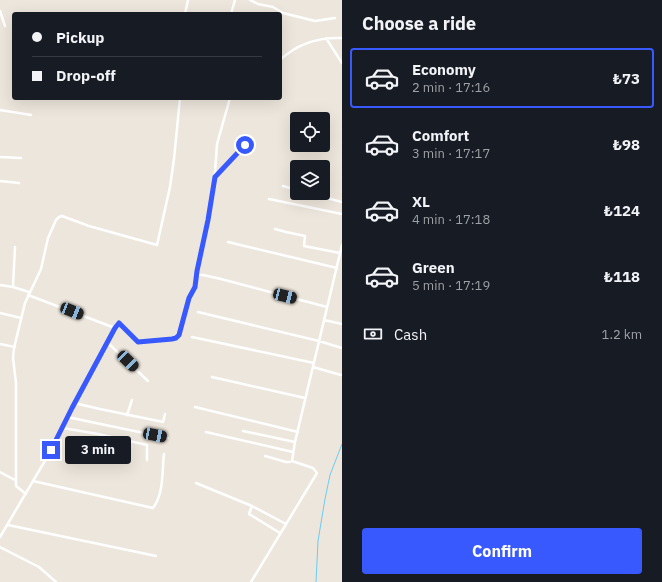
<!DOCTYPE html>
<meta charset="utf-8">
<style>
body{margin:0;font-family:"IBM Plex Sans",sans-serif;background:#242831;color:#f1f3f6;height:100vh;display:flex;flex-direction:column;font-size:15px;white-space:nowrap}
*{box-sizing:border-box;margin:0}
p{font-size:13px;color:#9ea1a6}
.icon{flex:none;width:22px;height:22px;fill:none;stroke:currentColor;stroke-width:2;stroke-linecap:round;stroke-linejoin:round}
.map{position:relative;flex:1;overflow:hidden}
.sheet{display:flex;flex-direction:column;background:#171b24;width:320px}
.sheet>*{flex:none}
.top-card{position:absolute;left:12px;top:12px;width:270px;height:88px;border-radius:4px;box-shadow:0 4px 16px #0002;display:grid;align-content:center;height:88px;padding:0 20px;background:#171b24}
.tools{position:absolute;left:290px;top:112px;display:grid;gap:8px}
.tools a{display:grid;place-items:center;width:40px;height:40px;border-radius:4px;background:#171b24;box-shadow:0 4px 16px #0002;font-size:20px}
.end{position:absolute;width:18px;height:18px;margin:-9px;border:5px solid #3859fd;background:#fff;box-shadow:0 0 0 2px #fff}
.from{border-radius:50%}
.bubble{position:absolute;height:28px;border-radius:4px;background:#171b24;box-shadow:0 4px 16px #0002;font-size:13px;font-weight:800;line-height:28px;text-align:center}
.car{position:absolute;width:12px;height:24px;margin:-12px -6px;border-radius:5px;box-shadow:0 0 3px 1px #0007;background:linear-gradient(#222 24%,#8ab4d8 0 40%,#222 0 76%,#8ab4d8 0 86%,#222 0)}
.top-card b{display:flex;align-items:center;gap:14px;height:38px;font-size:15px}
.top-card b+b{border-top:1px solid #363941}
.top-card i{width:10px;height:10px;background:#f1f3f6}
ul{padding:0;list-style:none}
li{display:flex;align-items:center;gap:12px;height:60px;margin:0 8px 6px;padding:0 12px;border:2px solid transparent;border-radius:4px}
li div{flex:1}
li b{display:block;font-size:15px}
li em{font-style:normal;font-weight:800}
li.on{border-color:#3859fd}
li>.icon{width:36px;height:36px;stroke-width:1.5}
h2{padding:0 20px;font-size:18px;line-height:48px}
.pay{display:flex;align-items:center;gap:10px;height:44px;padding:0 20px;font-size:15px}
.pay p{margin-inline-start:auto}
.action{display:flex;gap:8px;margin-top:auto;padding:8px 20px}
.action a{flex:1;height:46px;border-radius:4px;background:#3859fd;color:#fff;font-size:16px;font-weight:800;line-height:46px;text-align:center}
main{display:flex;flex:1;min-height:0}
.map>svg:first-child{display:block}
.lines{fill:none;stroke-linecap:round;stroke-linejoin:round}
.stream{stroke:#6ccbf1;stroke-width:1}
.minor{stroke:#fff;stroke-width:2.5}
.route{stroke:#3859fd;stroke-width:5}
</style>
<main>
<div class="map">
<svg width="342" height="582" viewBox="0 0 342 582">
<rect width="100%" height="100%" fill="#ede6dc"/>
<g class="lines">
<path class="stream" d="M316 582 318 541 325 499 330 475 342 444"/>
<path class="minor" d="M250 0 258 4 273 7 283 13 315 21 335 18
M0 11 5 26
M185 14 188 0
M231 14 235 0
M326 38 342 63
M280 60C298 43 318 37 342 38
M0 110 31 115
M0 157 21 158
M215 177 245 145
M0 181 19 183
M283 186 297 190
M308 193 342 202
M269 199 342 214
M275 229 286 232 305 236 304 246 340 253
M228 242 337 268
M196 275H203L221 279 327 307
M0 285 13 287 29 292
M13 287 15 247
M198 312 319 341 342 348
M0 313 21 318
M324 320 342 324
M115 328 120 323 138 341 172 339 176 338 179 335 189 298 195 287 197 271 208 220 214 187 217 144 230 98
M192 337 314 363
M107 342 148 381
M0 344 15 347
M313 367 341 375
M212 377 305 398
M74 403 100 409 163 422 165 414
M195 407 298 432
M127 415 132 400
M67 417 168 438
M63 428 98 434 147 445V460
M243 431 295 442
M206 432 293 452
M292 461 295 442 342 245
M0 472 15 480
M33 481 153 508C164 494 162 471 164 454
M196 483 252 506 286 524
M26 494 16 486V383L13 358 14 348 25 303 41 269 48 238 56 220 59 217 62 216 89 226 157 245 170 187 174 159 180 98
M252 506 249 514 280 533
M8 525 156 556
M0 537 56 442 72 408 115 328 28 295
M0 547 39 567 56 582
M251 582 317 473 313 468 292 461 290 462H286L265 456"/>
</g>
<g class="lines">
<path class="route" d="M51 450 72 408 115 328 119 323 138 342 172 339 176 338 179 335 189 298 195 287 197 271 208 220 215 177 245 145"/>
</g>
</svg>
<div class="tools">
<a><svg class="icon" aria-label="locate" viewBox="0 0 24 24"><circle cx="12" cy="12" r="6"/><path d="M12 2v4M12 18v4M2 12h4M18 12h4"/></svg></a>
<a><svg class="icon" aria-label="layers" viewBox="0 0 24 24"><path d="M12 4l9 5-9 5-9-5zM3 14l9 5 9-5"/></svg></a>
</div>
<i class="end from" style="left:245px;top:145px"></i>
<i class="end" style="left:51px;top:450px"></i>
<div class="bubble" style="left:65px;top:436px;width:66px">3 min</div>
<i class="car" style="left:285px;top:296px;rotate:104deg"></i>
<i class="car" style="left:72px;top:311px;rotate:112deg"></i>
<i class="car" style="left:128px;top:361px;rotate:134deg"></i>
<i class="car" style="left:155px;top:435px;rotate:101deg"></i>
<div class="top-card">
<b><i class="from"></i>Pickup</b>
<b><i></i>Drop-off</b>
</div>
</div>
<section class="sheet">
<h2>Choose a ride</h2>
<ul>
<li class="on"><svg class="icon" aria-label="car" viewBox="0 0 24 24"><path d="M5 17H2v-5l4-1 3-4h7l3 4 3 1v5h-3M9 17h6M6 11h13"/><circle cx="7" cy="17" r="2"/><circle cx="17" cy="17" r="2"/></svg><div><b>Economy</b><p>2 min · 17:16</p></div><em>₺73</em></li>
<li><svg class="icon" aria-label="car" viewBox="0 0 24 24"><path d="M5 17H2v-5l4-1 3-4h7l3 4 3 1v5h-3M9 17h6M6 11h13"/><circle cx="7" cy="17" r="2"/><circle cx="17" cy="17" r="2"/></svg><div><b>Comfort</b><p>3 min · 17:17</p></div><em>₺98</em></li>
<li><svg class="icon" aria-label="car" viewBox="0 0 24 24"><path d="M5 17H2v-5l4-1 3-4h7l3 4 3 1v5h-3M9 17h6M6 11h13"/><circle cx="7" cy="17" r="2"/><circle cx="17" cy="17" r="2"/></svg><div><b>XL</b><p>4 min · 17:18</p></div><em>₺124</em></li>
<li><svg class="icon" aria-label="car" viewBox="0 0 24 24"><path d="M5 17H2v-5l4-1 3-4h7l3 4 3 1v5h-3M9 17h6M6 11h13"/><circle cx="7" cy="17" r="2"/><circle cx="17" cy="17" r="2"/></svg><div><b>Green</b><p>5 min · 17:19</p></div><em>₺118</em></li>
</ul>
<div class="pay"><svg class="icon" aria-label="cash" viewBox="0 0 24 24"><path d="M3 7h18v10H3z"/><circle cx="12" cy="12" r="2"/></svg>Cash<p>1.2 km</p></div>
<div class="action"><a>Confirm</a></div>
</section>
</main>
